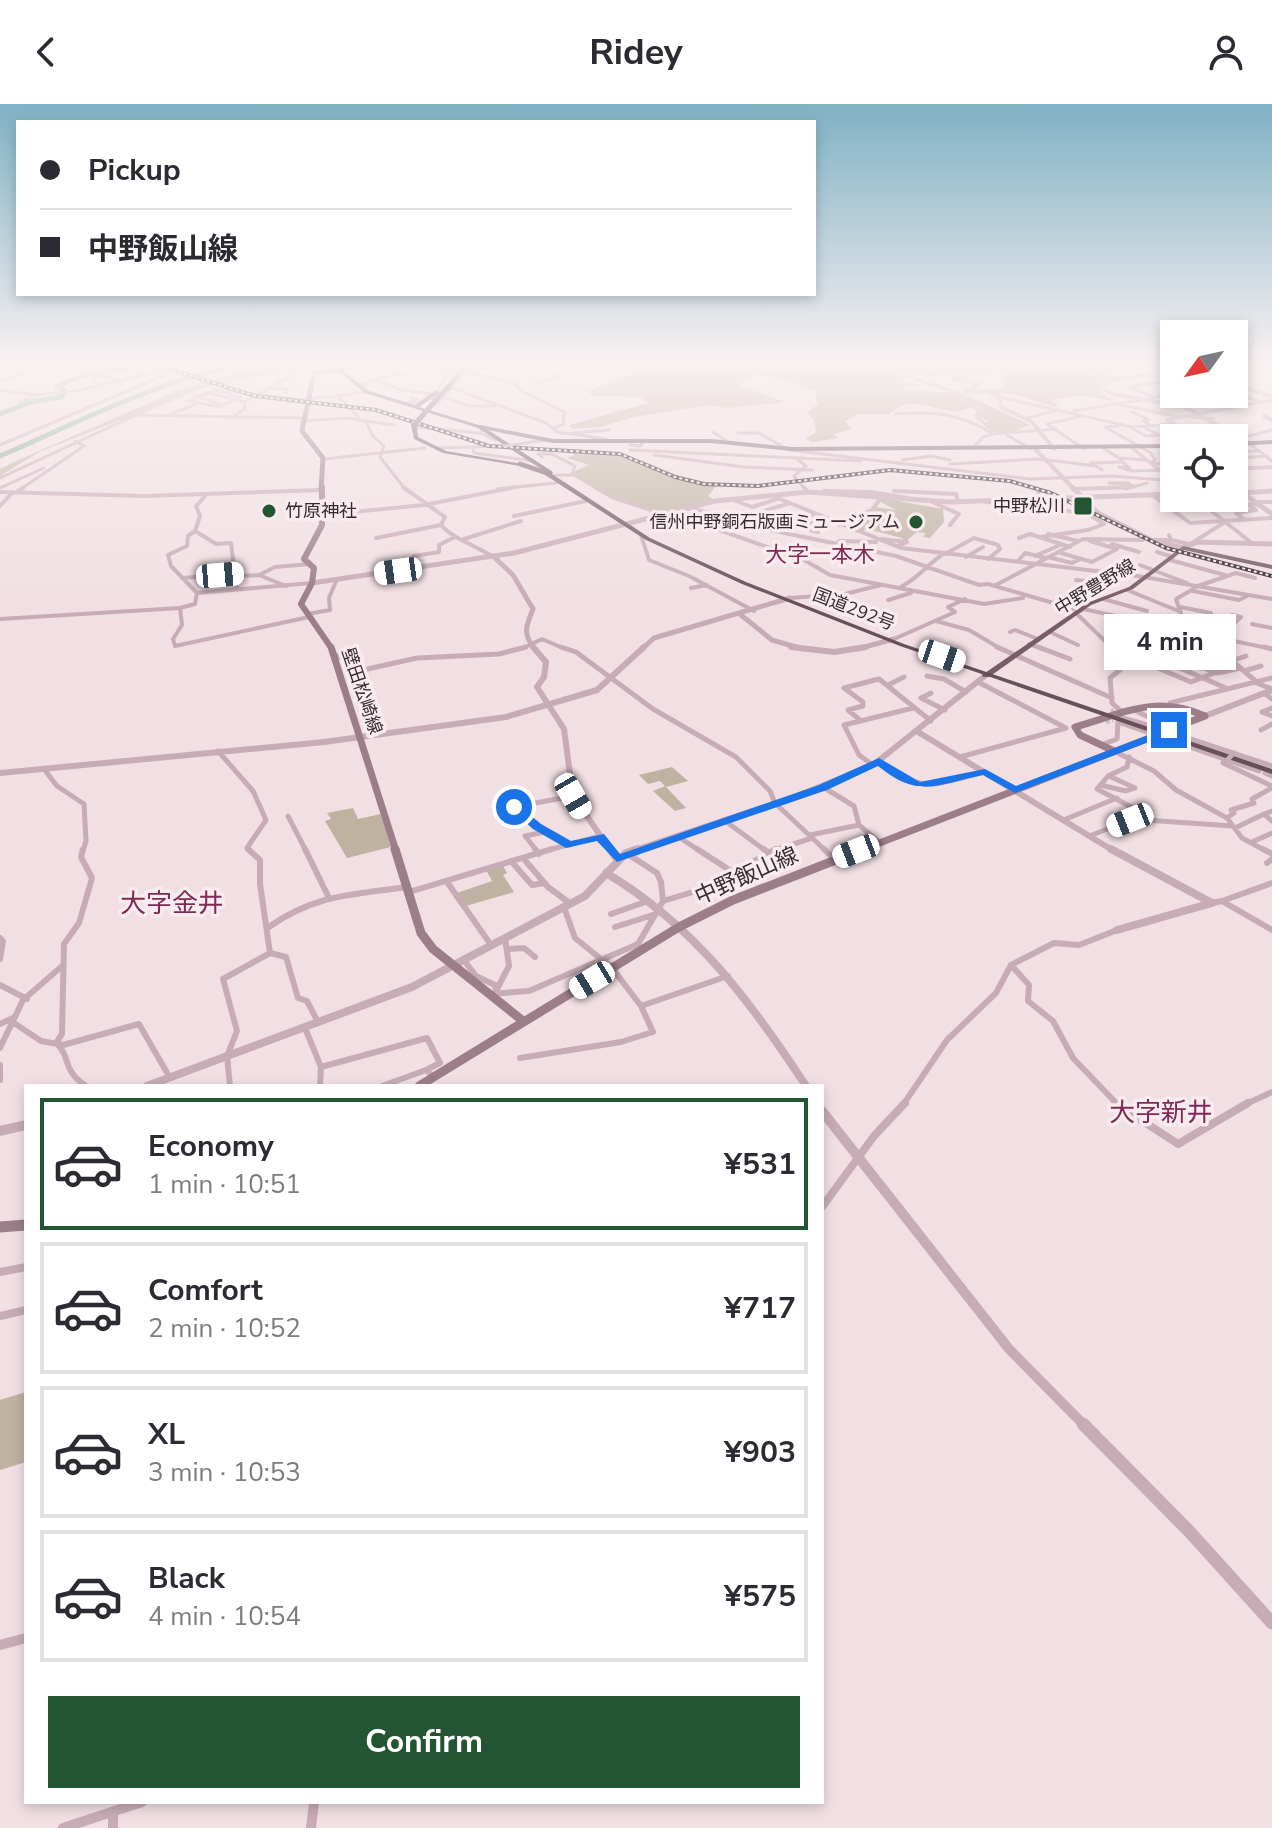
<!DOCTYPE html>
<meta charset="utf-8">
<style>
body{margin:0;font-family:"Nunito Sans","Noto Sans JP",sans-serif;background:#f2f2f3;color:#2b2b33;height:100vh;display:flex;flex-direction:column;font-size:30px;white-space:nowrap}
*{box-sizing:border-box;margin:0}
p{font-size:26px;color:#7c7c81}
.icon{flex:none;width:44px;height:44px;fill:none;stroke:currentColor;stroke-width:2;stroke-linecap:round;stroke-linejoin:round}
.map{position:relative;flex:1;overflow:hidden}
.drawer{position:absolute;left:24px;top:980px;width:800px;height:720px;display:flex;flex-direction:column;background:#fff;border-radius:0px;box-shadow:0 4px 12px #0003}
.drawer>*{flex:none}
.banner{position:absolute;left:16px;top:16px;width:800px;height:176px;border-radius:0px;box-shadow:0 4px 12px #0003;display:grid;align-content:center;height:176px;padding:0 24px;background:#fff}
.needle{width:52px;rotate:237deg}
.buttons{position:absolute;left:1160px;top:216px;display:grid;gap:16px}
.buttons a{display:grid;place-items:center;width:88px;height:88px;border-radius:0px;background:#fff;box-shadow:0 4px 12px #0003;font-size:40px}
.end{position:absolute;width:36px;height:36px;margin:-18px;border:10px solid #1a73e8;background:#fff;box-shadow:0 0 0 4px #fff}
.from{border-radius:50%}
.bubble{position:absolute;height:56px;border-radius:0px;background:#fff;box-shadow:0 4px 12px #0003;font-size:26px;font-weight:700;line-height:56px;text-align:center}
.car{position:absolute;width:24px;height:48px;margin:-24px -12px;border-radius:10px;box-shadow:0 0 6px 2px #0007;background:linear-gradient(#fff 24%,#345 0 40%,#fff 0 76%,#345 0 86%,#fff 0)}
.banner b{display:flex;align-items:center;gap:28px;height:76px;font-size:30px}
.banner b+b{border-top:2px solid #e1e1e2}
.banner i{width:20px;height:20px;background:#2b2b33}
ul{padding:14px 0 0;list-style:none}
li{display:flex;align-items:center;gap:24px;height:132px;margin:0 16px 12px;padding:0 8px;border:4px solid #e1e1e2;border-radius:0px}
li div{flex:1}
li b{display:block;font-size:30px}
li em{font-style:normal;font-weight:700}
li.current{border-color:#235533}
li>.icon{width:72px;height:72px;stroke-width:1.5}
.button{display:flex;gap:16px;margin-top:auto;padding:16px 24px}
.button a{flex:1;height:92px;border-radius:0px;background:#235533;color:#fff;font-size:32px;font-weight:700;line-height:92px;text-align:center}
header{display:flex;justify-content:space-between;align-items:center;height:104px;padding:0 24px;background:#fff;font-size:36px;font-weight:700}
.map>svg:first-child{display:block}
.green{fill:#bfb2a0}
.lines{fill:none;stroke-linecap:round;stroke-linejoin:round}
.river{stroke:#81ac8d;stroke-width:5}
.pedestrian-tunnel{stroke:#ccbbbf;stroke-width:4;stroke-dasharray:4 2;stroke-linecap:butt}
.tertiary-tunnel{stroke:#ccbbbf;stroke-width:4;stroke-dasharray:4 2;stroke-linecap:butt}
.pedestrian{stroke:#c8acb5;stroke-width:3}
.minor-far5{stroke:#c8acb5;stroke-width:3}
.minor-far4{stroke:#c8acb5;stroke-width:4}
.minor-far3{stroke:#c8acb5;stroke-width:5}
.minor-far2{stroke:#c8acb5;stroke-width:6}
.minor-far1{stroke:#c8acb5;stroke-width:8}
.minor{stroke:#c8acb5;stroke-width:10}
.tertiary-far5{stroke:#c8acb5;stroke-width:4}
.tertiary-far4{stroke:#c8acb5;stroke-width:5}
.tertiary-far3{stroke:#c8acb5;stroke-width:6}
.tertiary-far2{stroke:#c8acb5;stroke-width:8}
.tertiary-far1{stroke:#c8acb5;stroke-width:10}
.tertiary{stroke:#c8acb5;stroke-width:13}
.secondary-far4{stroke:#9c7e89;stroke-width:5}
.secondary-far3{stroke:#9c7e89;stroke-width:6}
.secondary-far2{stroke:#9c7e89;stroke-width:7}
.secondary-far1{stroke:#9c7e89;stroke-width:9}
.secondary{stroke:#9c7e89;stroke-width:11}
.primary{fill:#785d68;fill-rule:evenodd}
.trunk{fill:#68505a;fill-rule:evenodd}
.rail-casing{stroke:#372a30;stroke-width:4}
.rail{stroke:#f9ecef;stroke-width:2;stroke-dasharray:3;stroke-linecap:butt}
.minor-bridge-far1{stroke:#c8acb5;stroke-width:3}
.minor-bridge{stroke:#c8acb5;stroke-width:5}
.secondary-bridge{stroke:#9c7e89;stroke-width:7}
.trunk-bridge{stroke:#68505a;stroke-width:5}
.route{fill:#1a73e8}
.poi-dot{fill:#235533;stroke:#f9ecef;stroke-width:3}
.labels{text-anchor:middle;stroke-width:7;stroke-linejoin:round;paint-order:stroke}
.far-poi-label{font-size:18px;fill:#372a30;stroke:#f9ecef;text-anchor:end}
.far-street-label{font-size:18px;fill:#372a30;stroke:#f9ecef}
.far-quarter-label{font-size:22px;fill:#802a56;stroke:#f9ecef}
.street-label{font-size:22px;fill:#372a30;stroke:#f9ecef}
.quarter-label{font-size:26px;fill:#802a56;stroke:#f9ecef}
</style>
<header><svg class="icon" aria-label="back" viewBox="0 0 24 24"><path d="M15 5l-7 7 7 7"/></svg>Ridey<svg class="icon" aria-label="person" viewBox="0 0 24 24"><circle cx="12" cy="8" r="4"/><path d="M4 21q1-7 8-7t8 7"/></svg></header>
<div class="map">
<svg width="1272" height="1724" viewBox="0 0 1272 1724">
<rect width="100%" height="100%" fill="#f1dfe3"/>
<path class="green" d="M652 257H1094L1113 262 1097 268 1123 274 1103 277 1100 287 1113 297 1080 291 1051 296 1059 302 1055 303 1003 286 1004 273 997 267C972 270 949 281 928 262L895 269 906 275 898 277 923 281 903 283 907 286 964 290 1030 321C1014 327 1002 336 987 323L988 317 976 311 980 304 976 302C970 304 963 307 957 307 932 308 913 288 889 310H859L845 317 852 325 833 330 838 334 813 338 806 335 816 328 814 316 807 309 818 300 815 292 819 287C793 283 763 259 738 281L786 298 727 304 709 301 634 313 600 323 573 325 569 321 648 299 642 293 595 292 587 288 648 263Z
M288 260 301 262C273 265 240 267 222 282L213 280 227 275 41 347 0 372V365L16 357 181 285 242 268Z
M565 346C588 346 612 347 633 354 664 363 681 377 716 382L708 392 714 396 663 410 612 393 571 369 589 361 567 354 575 351Z
M881 394 943 405 944 418 930 434 923 433 926 429 917 428 905 438 902 434 867 425 859 429 839 421 874 403 896 406 879 397Z
M672 663 688 677 666 683 686 704 675 707 653 687 665 682 660 677 648 680 639 671Z
M353 704 358 715 381 710 391 743 347 754 325 717 331 715 327 709Z
M502 760 507 769 503 771 514 788 462 803 454 790 492 777 485 764Z
M26 1288V1358L0 1366V1296Z"/>
<g class="lines">
<path class="river" d="M0 261 5 257
M0 310 31 298 61 293 65 286 57 282 84 271 169 257
M0 352C86 315 171 269 265 257"/>
<path class="pedestrian-tunnel" d="M1111 608 1114 606
M1106 618 1113 616"/>
<path class="tertiary-tunnel" d="M852 257 868 264"/>
<path class="pedestrian" d="M578 350 592 347 612 355"/>
<path class="minor-far5" d="M558 257H589
M184 263 229 257
M898 269 958 289
M231 275 337 259
M96 277 93 274 106 272 120 279
M379 277 400 286 434 290
M0 278 27 268 40 257
M358 282C414 260 460 263 517 281L520 286 564 308 563 320 553 325
M268 284 288 285 286 289
M452 284 546 319 557 328 606 335
M0 286 36 291 81 286 197 257
M205 288 244 298
M958 289 957 292 978 306 976 312 992 326
M1234 289 1261 298
M1196 290 1232 304
M258 291 305 263
M337 291 358 313
M195 292 223 301 240 293 214 285
M444 293 468 302H495
M999 293 1132 323 1160 321 1179 334
M1153 293 1129 283 1162 278 1174 283
M1156 293 1174 288
M432 295 447 271 465 259
M19 298 33 293
M406 299 419 297 411 294
M430 299H438L468 264 546 266 558 274 535 279
M1117 300 1178 313
M221 303 188 297C225 276 258 294 298 295 321 295 344 291 367 288
M1074 307 1153 294
M1132 308 1149 316 1143 317 1149 320
M139 309 182 291
M172 309 195 301
M895 310C933 307 960 309 993 330
M1082 312 1047 320 1084 345
M1190 313 1214 315
M232 314 245 304 244 298 254 293
M1027 314 1057 306
M302 317 350 314 366 317 372 331 384 342 380 353 405 385
M366 317 394 321
M1160 321 1174 319 1167 316 1272 296
M1119 322 1105 323 1151 349 1155 356 1150 359
M417 323 480 329 483 325
M1130 323 1146 332 1159 331
M1145 324 1174 338
M713 328 730 339
M480 329 495 336
M573 329 609 326
M738 329H759L789 346 1030 375 1112 372 1174 377
M1007 331 1031 345
M1241 334 1272 326
M634 336 630 341 640 342 645 336
M1249 339 1272 357
M0 341 162 272 155 269
M512 341 545 336
M974 343 983 333 993 330 1056 325
M1131 343 1171 376
M436 344 504 342
M1103 344 1119 354 1147 356
M473 345 474 349 533 357
M630 346 861 357
M1234 348 1258 347
M654 351 744 363 813 366
M542 353 538 350H552L575 362 572 370
M1119 354 1132 367 1174 366
M1234 354 1267 352
M324 355 425 344
M798 356 806 362 794 372 805 385
M902 356 931 352 950 356
M1091 359 1121 358
M950 360 1039 355 1096 362 1102 366
M1152 360 1174 359
M1127 363H1119L1132 367
M555 371H574L598 385
M0 374 136 311 303 314
M1129 379H1109L1132 381
M0 384 44 364
M21 385 84 342 75 337
M497 385 556 379
M1126 385 1147 379"/>
<path class="minor-far4" d="M403 383 445 413 441 421C454 436 476 441 493 453
M595 383 612 393 663 410
M804 383 808 388
M1073 385 1133 383
M18 387 24 383
M824 387 871 388 908 394
M894 387 956 390 958 398
M0 388 144 392 321 386
M206 391 196 402 200 412 195 427 188 432 187 442 168 451 171 462 197 489 195 500 180 504 182 521 173 535 175 542 309 513
M770 391 901 444 1138 472 1272 495
M1152 391 1190 419 1272 414
M1195 394 1253 440
M731 395 752 403 777 395
M1037 395 1039 387
M930 397 959 410 950 421
M986 398 1035 402 1069 398
M1255 398H1272
M1168 401 1201 398
M0 402 13 388
M684 404 743 414 765 425 896 452 979 481 988 480 1081 507
M1172 406 1257 400
M668 408 804 456 830 471 984 500 1023 494
M816 410 785 419 818 428
M322 411 424 401 516 383
M514 412 586 397
M744 413 790 399
M1245 416 1236 409 1256 406 1248 401
M839 421 872 406 881 394
M720 422 760 423
M802 423 825 414
M810 425 831 418
M195 427 216 440 231 439 234 464 241 476 235 478 237 483
M1048 430 1078 437
M641 431 649 456 689 472 754 507
M1041 433 1088 426 1104 420 1090 411 1043 402
M376 434 441 421
M1019 434 1030 430 1070 443
M464 435 521 417
M881 435 907 438 897 442
M1154 436H1171L1169 431
M1171 436 1189 440
M839 437 876 438
M1192 439 1225 418
M1112 440 1139 448
M1157 448 1173 453
M1061 449 1092 458 1117 445 1090 437
M945 450 974 434 998 441 1000 445 988 455
M414 452 439 448V441L455 433
M1035 452 1060 441
M966 453 983 443
M1048 453 1072 459 1078 456
M1170 456 1225 471
M1018 457 1025 449 1046 454
M1140 461 1187 479
M259 471 275 463 310 460
M240 472 259 471 286 482
M182 474 237 470
M1076 476 1106 479 1117 470
M994 482 1083 435 1143 436
M1198 482 1236 469 1255 474
M691 484 707 481
M899 484C917 475 926 462 943 450
M1127 486 1181 508
M1193 487 1239 496 1249 491
M197 489 312 479
M790 494 845 490 881 481
M1103 495 1147 507
M888 496 911 489
M1180 503 1211 509
M1083 505 1272 545
M307 510 330 506 329 494 337 475
M1077 510 1113 545
M0 515 180 504
M936 517 969 526 1001 545
M1184 517 1226 527 1241 513 1232 511
M1252 520 1272 524
M1192 527 1185 522 1176 495 1195 484
M1010 528 1015 526 1038 535
M1050 528 1078 541
M1143 528 1137 527 1148 519
M1205 534 1218 545
M894 535 955 508 948 503 965 495
M1104 535 1127 527
M1029 540 1043 545
M1110 544 1136 534
M521 545 542 535 565 545
M1140 545H1151
M1173 545 1193 531"/>
<path class="minor-far3" d="M561 543 576 548 653 605 736 653 770 687 775 699 826 747
M997 543 1112 594
M1038 543 1070 555
M1111 543 1123 552 1121 565 1110 574 1112 599 1123 609
M1146 543 1165 550
M1176 543 1146 559 1191 578 1214 569
M1216 543 1259 580 1272 585
M1264 543 1272 545
M1138 546 1226 584
M336 551 363 566 417 554 499 550 526 543
M1123 552 1144 543
M1202 553 1221 547
M1234 556 1246 552
M1177 563 1188 558 1217 569 1241 564
M1244 567 1261 562
M927 572 944 575 966 588
M888 581 904 573
M931 589 921 594 945 606
M1264 589 1272 595
M1170 599 1272 574
M1272 604 1262 608 1272 612
M1134 606 1169 623
M1119 613 1169 627
M861 617 848 606 863 602V598L844 584 879 575 931 617
M1261 626 1272 620
M1177 627 1182 632 1272 662
M1101 641 1117 635 1118 618 1259 667
M218 647 253 687 266 716 247 744 250 747
M1114 647 1154 667 1176 686 1227 714 1242 734 1266 747
M960 653 1066 624 978 578
M1228 655 1223 659 1272 682
M879 658C924 691 934 680 985 668
M873 661 859 651 844 621 913 604
M44 665 57 682 84 700 86 737 83 747
M1265 669 1272 672
M1100 681 1126 687 1135 684 1109 672
M823 683 854 702 859 721 879 738
M1272 707 1264 710 1272 717
M288 712 306 747
M1227 714 1234 709 1231 706 1254 699 1252 695 1272 684
M1066 715 1117 694
M724 716 766 747
M1145 716 1233 722
M1235 724 1264 710
M810 731 859 721
M1092 731 1130 716H1145L1136 710 1141 708 1097 685 1108 672 1127 663 1129 653
M677 732 700 747
M1252 738 1272 729
M570 741 537 723 514 703 573 692
M537 747 525 732 545 728
M545 747 600 732
M772 747 812 734"/>
<path class="minor-far2" d="M83 745 81 753 92 774 79 819 64 840 62 930 56 939C72 953 60 964 86 982
M248 745 260 756V780L270 849 286 853 298 894 307 897 318 918
M305 745 329 794
M535 745 539 750
M697 745 734 769
M764 745 769 749
M824 745 834 755
M1263 745 1272 750
M523 754 548 783 571 800
M511 757 532 781 545 779
M1267 759 1272 755
M447 778 491 841
M409 788 552 745
M663 797 703 785 776 745
M1222 797 1272 779
M1212 799 1222 797 1272 826
M611 810 648 797
M269 823C315 790 353 791 407 783
M615 823 656 810
M0 834 3 837 0 855
M510 845 524 844 535 853
M463 855 476 872 495 881 496 887 509 862 505 834
M1011 861 1029 881 1028 897 1053 917 1073 954 1118 1001
M0 881 27 895
M489 890 529 887 638 840 663 797 661 778 657 769 626 749
M641 902 728 872
M14 919 41 937 63 941 139 920 170 974
M0 920 15 913
M305 924 321 963 320 982
M0 944 23 896 61 863
M520 954 621 938 653 928 641 902 612 864 575 834 564 803
M0 961V976
M321 963 427 934 440 959 426 966
M230 982 227 952 237 927 223 875 270 849
M382 982 426 966 434 973
M903 1001 947 936 996 889 1011 861 1054 839 1079 841 1117 826
M1244 1001 1272 988"/>
<path class="minor-far1" d="M1115 999 1178 1040 1248 999
M822 1103 874 1032 905 999
M0 1168 26 1163
M0 1212 26 1206"/>
<path class="minor" d="M0 1541 26 1534
M113 1710V1724
M63 1724 142 1698
M311 1724 314 1698"/>
<path class="tertiary-far5" d="M868 264 926 263 929 264 896 268 962 271 965 272 954 275 980 280 971 284
M1234 279 1238 267 1272 259
M1234 280 1272 293
M964 287 1070 289 1075 288V283L1090 278 1086 268 1168 260 1171 262 1152 270 1108 276 1104 285 1113 290 1185 303 1249 339
M991 290 999 293 1001 303 1031 317 1054 345
M1264 312 1272 316
M1035 345 1074 385
M1234 365 1272 363
M1234 383 1237 385"/>
<path class="tertiary-far4" d="M1072 383 1098 409 1151 436 1183 444 1197 438 1272 440
M1234 383 1272 410
M1241 389 1272 387
M494 453 513 471 533 505C526 522 522 530 535 545
M312 479 514 449 715 397 808 388 950 398 1174 390
M741 511 772 536 803 545
M642 545 654 534 790 494
M857 545 894 535"/>
<path class="tertiary-far3" d="M533 543 546 558 544 573 537 583 564 625 573 692 611 747
M791 543 834 548 866 543
M1205 612 1272 586
M918 628 1114 747
M0 669 324 638 506 613 597 586 644 543
M632 747 795 693 873 661 986 571"/>
<path class="tertiary-far2" d="M610 745 617 755
M1111 745 1212 799 1117 826
M606 769C694 821 751 898 806 982
M147 982 412 883 585 792 626 749 638 745"/>
<path class="tertiary-far1" d="M822 1007 1009 1245 1085 1322
M0 1027 26 1021"/>
<path class="tertiary" d="M1083 1320 1188 1426 1272 1519"/>
<path class="secondary-far4" d="M321 385 323 354 302 327 314 269 404 257"/>
<path class="secondary-far3" d="M322 383V421L304 455 314 464 312 479 301 500 332 545"/>
<path class="secondary-far2" d="M331 543 396 747
M1114 647 1080 631 1075 623C1125 609 1155 590 1205 612L1169 626
M859 747 1152 633"/>
<path class="secondary-far1" d="M395 745 421 829 433 845 523 917
M419 982 679 823 733 796 864 745"/>
<path class="secondary" d="M0 1123 26 1121"/>
<path class="primary" d="M480 321 553 335H711L792 343 1174 340V344L792 347 711 339H553L478 324Z
M1272 336V340L1234 342V338Z
M1183 442 1272 461V465L1184 446 1133 485 1091 501 989 573H983L982 571 1087 499 1129 483Z"/>
<path class="trunk" d="M335 257H339L340 264 369 287 415 301 435 287H439V289L419 303 482 322 553 368 552 370 650 434 746 478 904 540 1272 665V670L900 542 742 480 646 436 542 369 543 366 478 324 365 289 336 265Z
M414 319 417 321 418 333 446 347 523 360 520 362 443 349 414 335 411 321Z"/>
<g class="rail-casing">
<path id="rail" d="M144 257 255 292 376 306 489 342 620 350 675 373 704 380 758 382 890 366 1010 377 1051 389 1166 444 1272 472"/>
</g>
<use href="#rail" class="rail"/>
<path class="minor-bridge-far1" d="M504 342 512 341"/>
<path class="minor-bridge" d="M1228 655 1234 649"/>
<path class="secondary-bridge" d="M1152 633 1169 626"/>
<path class="trunk-bridge" d="M414 321 471 257
M520 360 544 368"/>
</g>
<linearGradient id="sky" x2="0" y2="1"><stop stop-color="#7fb1c4"/><stop offset="0.52" stop-color="#f9f1f2"/><stop offset="1" stop-color="#f9f1f2" stop-opacity="0"/></linearGradient>
<rect width="1272" height="498" fill="url(#sky)"/>
<path class="route" d="M1169 623 1172 629 1015 689 983 671C936 681 919 695 878 662L827 686 617 758 597 737 566 744 533 725 508 703 518 701 541 720 571 737 604 730 620 750 819 681 879 654 920 678 985 665 1016 682Z"/>
<g class="poi-dot">
<rect x="1073" y="392" width="20" height="20" rx="4"/>
<circle cx="269" cy="407" r="8"/>
<circle cx="916" cy="418" r="8"/>
</g>
<g class="labels">
<g class="far-poi-label">
<text x="1065" y="408">中野松川</text>
<text x="285" y="413" text-anchor="start">竹原神社</text>
<text x="900" y="424">信州中野銅石版画ミュージアム</text>
</g>
<g class="far-street-label">
<text transform="translate(1095 483) rotate(-31)" y="6">中野豊野線</text>
<text transform="translate(854 505) rotate(21)" y="6">国道292号</text>
<text transform="translate(362 587) rotate(71)" y="6">壁田松崎線</text>
</g>
<g class="far-quarter-label">
<text x="820" y="458">大字一本木</text>
</g>
<g class="street-label">
<text transform="translate(746 771) rotate(-24)" y="8">中野飯山線</text>
</g>
<g class="quarter-label">
<text x="172" y="808">大字金井</text>
<text x="1161" y="1017">大字新井</text>
</g>
</g>
</svg>
<div class="buttons">
<a><svg class="needle" viewBox="-14 -14 28 28"><path d="M0-13l5 13h-10z" fill="#e53935"/><path d="M0 13l5-13h-10z" fill="#7c7c81"/></svg></a>
<a><svg class="icon" aria-label="locate" viewBox="0 0 24 24"><circle cx="12" cy="12" r="6"/><path d="M12 2v4M12 18v4M2 12h4M18 12h4"/></svg></a>
</div>
<i class="end from" style="left:514px;top:703px"></i>
<i class="end" style="left:1169px;top:626px"></i>
<div class="bubble" style="left:1104px;top:510px;width:132px">4 min</div>
<i class="car" style="left:398px;top:467px;rotate:262deg"></i>
<i class="car" style="left:220px;top:471px;rotate:85deg"></i>
<i class="car" style="left:942px;top:552px;rotate:109deg"></i>
<i class="car" style="left:573px;top:692px;rotate:150deg"></i>
<i class="car" style="left:1130px;top:716px;rotate:248deg"></i>
<i class="car" style="left:856px;top:747px;rotate:249deg"></i>
<i class="car" style="left:592px;top:876px;rotate:239deg"></i>
<div class="banner">
<b><i class="from"></i>Pickup</b>
<b><i></i>中野飯山線</b>
</div>
<section class="drawer">
<ul>
<li class="current"><svg class="icon" aria-label="car" viewBox="0 0 24 24"><path d="M5 17H2v-5l4-1 3-4h7l3 4 3 1v5h-3M9 17h6M6 11h13"/><circle cx="7" cy="17" r="2"/><circle cx="17" cy="17" r="2"/></svg><div><b>Economy</b><p>1 min · 10:51</p></div><em>¥531</em></li>
<li><svg class="icon" aria-label="car" viewBox="0 0 24 24"><path d="M5 17H2v-5l4-1 3-4h7l3 4 3 1v5h-3M9 17h6M6 11h13"/><circle cx="7" cy="17" r="2"/><circle cx="17" cy="17" r="2"/></svg><div><b>Comfort</b><p>2 min · 10:52</p></div><em>¥717</em></li>
<li><svg class="icon" aria-label="car" viewBox="0 0 24 24"><path d="M5 17H2v-5l4-1 3-4h7l3 4 3 1v5h-3M9 17h6M6 11h13"/><circle cx="7" cy="17" r="2"/><circle cx="17" cy="17" r="2"/></svg><div><b>XL</b><p>3 min · 10:53</p></div><em>¥903</em></li>
<li><svg class="icon" aria-label="car" viewBox="0 0 24 24"><path d="M5 17H2v-5l4-1 3-4h7l3 4 3 1v5h-3M9 17h6M6 11h13"/><circle cx="7" cy="17" r="2"/><circle cx="17" cy="17" r="2"/></svg><div><b>Black</b><p>4 min · 10:54</p></div><em>¥575</em></li>
</ul>
<div class="button"><a>Confirm</a></div>
</section>
</div>
